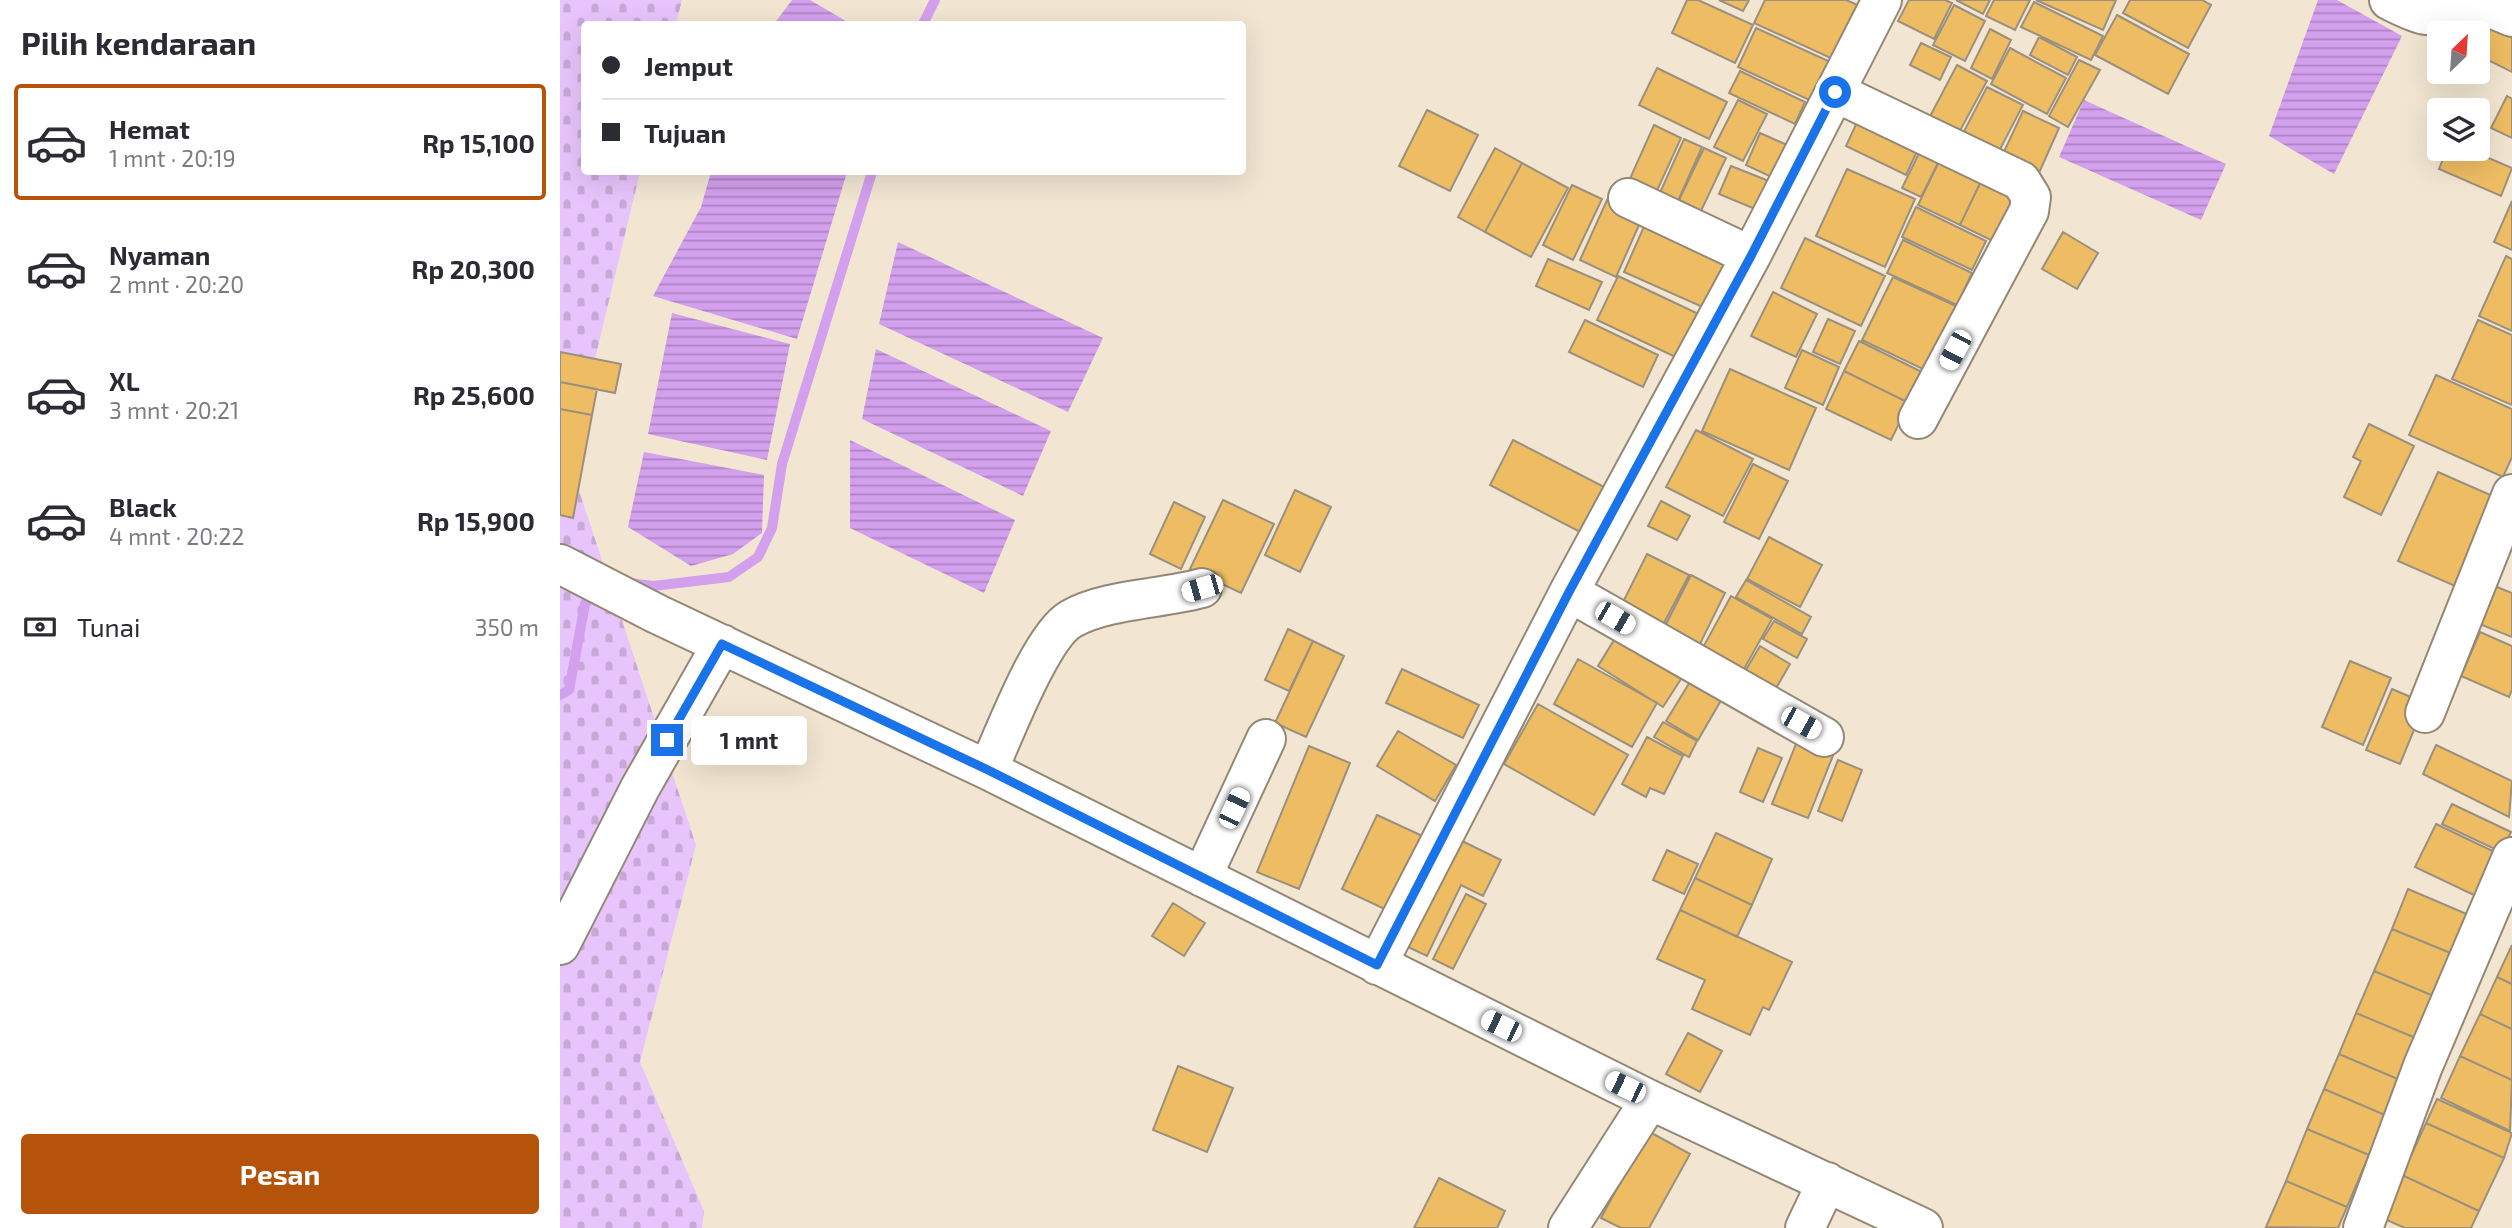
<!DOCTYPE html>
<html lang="id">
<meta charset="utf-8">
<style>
body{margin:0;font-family:"Exo 2",sans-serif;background:#f2f2f3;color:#2b2b33;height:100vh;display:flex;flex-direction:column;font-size:26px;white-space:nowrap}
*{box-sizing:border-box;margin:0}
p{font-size:23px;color:#7c7c81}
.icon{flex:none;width:38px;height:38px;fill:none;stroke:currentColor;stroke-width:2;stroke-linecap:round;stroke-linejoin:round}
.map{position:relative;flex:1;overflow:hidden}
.details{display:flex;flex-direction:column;background:#fff;width:560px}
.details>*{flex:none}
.hud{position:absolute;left:21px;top:21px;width:665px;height:154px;border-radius:7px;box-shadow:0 7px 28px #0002;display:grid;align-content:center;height:154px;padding:0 21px;background:#fff}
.needle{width:46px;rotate:25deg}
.buttons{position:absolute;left:1867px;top:21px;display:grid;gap:14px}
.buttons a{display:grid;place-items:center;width:63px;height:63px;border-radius:7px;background:#fff;box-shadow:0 7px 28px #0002;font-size:35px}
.end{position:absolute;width:32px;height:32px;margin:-16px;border:9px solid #1a73e8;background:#fff;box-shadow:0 0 0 4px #fff}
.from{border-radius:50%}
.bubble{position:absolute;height:49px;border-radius:7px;background:#fff;box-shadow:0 7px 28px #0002;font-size:23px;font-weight:700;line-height:49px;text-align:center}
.car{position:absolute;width:21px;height:42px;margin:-21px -10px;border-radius:9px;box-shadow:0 0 5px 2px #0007;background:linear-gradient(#fff 24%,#345 0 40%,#fff 0 76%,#345 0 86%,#fff 0)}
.hud b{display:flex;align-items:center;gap:24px;height:66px;font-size:26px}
.hud b+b{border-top:2px solid #e1e1e2}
.hud i{width:18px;height:18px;background:#2b2b33}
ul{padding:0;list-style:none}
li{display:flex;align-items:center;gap:21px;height:116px;margin:0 14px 10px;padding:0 7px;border:4px solid transparent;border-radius:7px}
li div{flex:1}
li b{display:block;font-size:26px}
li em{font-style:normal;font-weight:700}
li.selected{border-color:#b45309}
li>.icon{width:63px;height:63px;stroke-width:1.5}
h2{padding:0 21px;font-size:32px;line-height:84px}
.pay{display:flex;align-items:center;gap:18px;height:77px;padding:0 21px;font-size:26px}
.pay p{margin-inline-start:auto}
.primary-button{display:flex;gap:14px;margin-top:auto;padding:14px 21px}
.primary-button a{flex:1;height:80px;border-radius:7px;background:#b45309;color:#fff;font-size:28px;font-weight:700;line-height:80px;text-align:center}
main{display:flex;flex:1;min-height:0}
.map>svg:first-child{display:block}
.cemetery{fill:url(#cemetery-stones)}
.water{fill:url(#water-rules)}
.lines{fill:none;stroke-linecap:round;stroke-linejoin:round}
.stream{stroke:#d3a0ee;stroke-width:10}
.building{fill:#eebd63;stroke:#9b907d;stroke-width:2}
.minor-casing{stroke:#938876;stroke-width:42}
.minor{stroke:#fff;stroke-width:38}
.route{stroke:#1a73e8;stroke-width:9}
</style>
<main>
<section class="details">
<h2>Pilih kendaraan</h2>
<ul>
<li class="selected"><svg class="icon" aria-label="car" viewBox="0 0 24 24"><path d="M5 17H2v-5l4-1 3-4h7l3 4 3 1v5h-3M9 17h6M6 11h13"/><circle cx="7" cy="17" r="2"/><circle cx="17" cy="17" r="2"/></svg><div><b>Hemat</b><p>1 mnt · 20:19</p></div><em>Rp 15,100</em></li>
<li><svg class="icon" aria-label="car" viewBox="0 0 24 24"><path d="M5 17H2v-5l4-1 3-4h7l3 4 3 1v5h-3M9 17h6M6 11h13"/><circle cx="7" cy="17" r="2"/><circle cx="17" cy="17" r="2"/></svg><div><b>Nyaman</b><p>2 mnt · 20:20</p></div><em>Rp 20,300</em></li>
<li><svg class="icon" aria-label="car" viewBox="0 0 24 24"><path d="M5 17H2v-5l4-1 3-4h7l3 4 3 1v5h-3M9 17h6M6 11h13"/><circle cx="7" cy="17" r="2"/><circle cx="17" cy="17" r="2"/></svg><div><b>XL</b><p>3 mnt · 20:21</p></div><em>Rp 25,600</em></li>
<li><svg class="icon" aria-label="car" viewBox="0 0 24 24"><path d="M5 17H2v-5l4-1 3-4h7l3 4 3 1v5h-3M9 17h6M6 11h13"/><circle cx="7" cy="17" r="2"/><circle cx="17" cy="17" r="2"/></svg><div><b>Black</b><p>4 mnt · 20:22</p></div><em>Rp 15,900</em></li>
</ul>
<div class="pay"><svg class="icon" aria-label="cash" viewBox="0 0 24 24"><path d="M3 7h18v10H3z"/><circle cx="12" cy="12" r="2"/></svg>Tunai<p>350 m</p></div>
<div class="primary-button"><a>Pesan</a></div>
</section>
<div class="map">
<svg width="1952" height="1228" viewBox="0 0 1952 1228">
<defs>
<pattern id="cemetery-stones" width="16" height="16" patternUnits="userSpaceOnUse" patternTransform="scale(1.75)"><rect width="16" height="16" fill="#e8c4fc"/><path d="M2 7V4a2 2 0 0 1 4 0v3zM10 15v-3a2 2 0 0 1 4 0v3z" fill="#c7a9d8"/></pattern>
<pattern id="water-rules" width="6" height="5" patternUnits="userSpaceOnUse" patternTransform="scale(1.75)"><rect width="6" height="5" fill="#d3a0ee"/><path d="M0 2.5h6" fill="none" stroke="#ac83c0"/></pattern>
</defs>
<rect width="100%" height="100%" fill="#f2e6d2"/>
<path class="cemetery" d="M0 0H122L116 24H24V172H80L10 463 136 845 80 1062 144 1211 142 1228H0Z"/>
<path class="water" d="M232 0H250L291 24H214Z
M1758 0H1777L1842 36 1774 174 1709 136Z
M1524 100 1666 164 1641 220 1499 157Z
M151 172H287L237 339 93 296 141 207Z
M338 242 543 338 508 412 319 324Z
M112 313 230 344 207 460 88 434Z
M316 349 491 431 463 496 302 419Z
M290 440 455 520 424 593 290 528Z
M84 452 204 475 202 533 173 554 131 566 68 527Z"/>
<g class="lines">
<path class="stream" d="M363 24 375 0
M69 583 93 586 169 577 198 557 212 528 222 464 312 172
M0 695 9 690 25 604 37 590"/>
</g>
<path class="building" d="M1127 0H1138L1193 25 1175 63 1112 33Z
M1159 0H1189L1183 11Z
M1205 0H1286L1300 6 1275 60 1194 23Z
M1349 0H1385L1392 3 1374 39 1338 21Z
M1396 0H1430L1423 14Z
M1434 0H1470L1455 30 1426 16Z
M1476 0H1556L1543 30Z
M1570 0H1642L1651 5 1628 48 1563 13Z
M1474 2 1543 36 1531 60 1461 27Z
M1394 5 1425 21 1405 61 1373 45Z
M1557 15 1629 54 1608 94 1535 55Z
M1933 19 1952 28V72L1918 55Z
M1196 28 1277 65 1258 104 1178 67Z
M1430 29 1451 40 1432 79 1411 68Z
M1479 37 1517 57 1508 75 1470 55Z
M1361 43 1391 57 1380 80 1350 65Z
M1450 48 1506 78 1487 114 1431 84Z
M1519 60 1540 70 1508 127 1489 116Z
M1397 65 1427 81 1396 138 1367 122Z
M1097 68 1167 102 1149 139 1079 105Z
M1180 71 1245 102 1235 124 1169 93Z
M1427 87 1463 105 1436 157 1400 139Z
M1947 96 1952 99V138L1931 128Z
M1178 100 1207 114 1183 161 1154 147Z
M867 110 918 135 890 191 839 166Z
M1463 111 1499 128 1479 173 1442 156Z
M1300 116 1360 145 1346 175 1286 146Z
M1094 125 1121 138 1095 195 1068 183Z
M1200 133 1234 148 1220 181 1186 165Z
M1124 139 1142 147 1117 203 1099 195Z
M1365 141 1384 151 1361 197 1342 188Z
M935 148 962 163 925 232 898 217Z
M1144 148 1166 158 1141 211 1119 200Z
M1887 149H1908L1952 168 1941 196 1879 169Z
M1384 151 1426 171 1400 225 1358 205Z
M962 163 1008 188 971 257 925 232Z
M1171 166 1219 185 1207 214 1159 194Z
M1287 169 1355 199 1325 267 1256 236Z
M1426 171 1463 189 1437 243 1400 225Z
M1012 185 1042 199 1013 260 983 245Z
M1047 200 1083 216 1056 277 1020 260Z
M1952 201V250L1934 242Z
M1356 207 1426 241 1412 270 1342 237Z
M1090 213 1173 250 1147 309 1064 272Z
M1503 232 1538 253 1517 289 1482 269Z
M1245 238 1325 276 1301 326 1221 288Z
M1343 240 1412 273 1397 305 1327 273Z
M1946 256 1952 259V331L1919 316Z
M988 259 1042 282 1029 310 976 286Z
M1058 276 1145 317 1124 361 1037 320Z
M1333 277 1398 307 1367 371 1302 340Z
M1213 292 1257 314 1236 357 1191 336Z
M1268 319 1295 331 1280 364 1253 352Z
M1025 320 1098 355 1083 387 1009 352Z
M1918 320 1952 335V405L1892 379Z
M1299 341 1364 373 1349 403 1284 371Z
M1242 350 1279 367 1263 405 1225 388Z
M0 352 61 364 55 393 0 382Z
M1170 369 1256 408 1229 470 1142 431Z
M1284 371 1349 403 1331 440 1266 409Z
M1876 375 1952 409V457L1943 477 1849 435Z
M0 382 37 389 32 415 0 409Z
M0 409 32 415 13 518 0 515Z
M1809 424 1854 446 1821 515 1784 497 1801 461 1793 457Z
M1136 430 1193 459 1163 516 1106 487Z
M953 440 1046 488 1022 533 930 485Z
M1193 464 1228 481 1199 539 1164 522Z
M1878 472 1935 497 1895 586 1838 561Z
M735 490 771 507 740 572 705 555Z
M663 500 714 524 681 593 630 569Z
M1101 501 1130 516 1117 540 1088 526Z
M614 502 645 517 621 569 590 554Z
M1209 537 1262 565 1240 607 1187 579Z
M1087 554 1129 575 1101 629 1060 608Z
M1131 575 1165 593 1137 650 1102 632Z
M1186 580 1251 617 1242 634 1176 597Z
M1932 585 1952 593V637L1917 623Z
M1171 596 1212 619 1180 676 1140 653Z
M1214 621 1247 639 1237 658 1203 639Z
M1064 624 1130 665 1103 707 1038 666Z
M728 629 753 641 729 691 705 680Z
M1920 632 1952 646V690L1949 697 1901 676Z
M753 641 784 656 746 737 715 723Z
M1200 646 1230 664 1215 690 1184 673Z
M1018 659 1097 703 1072 747 994 704Z
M1790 661 1831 678 1803 745 1762 727Z
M842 669 919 705 903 738 826 703Z
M1136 672 1167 690 1138 740 1106 721Z
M1832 689 1865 703 1840 764 1806 750Z
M978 704 1068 755 1034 815 944 764Z
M1103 722 1137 741 1129 757 1094 737Z
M838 731 896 765 875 801 817 766Z
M1087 737 1123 756 1104 794 1090 788 1086 797 1062 784Z
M1238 739 1274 753 1248 818 1212 804Z
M1876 745 1952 781 1949 817 1863 774Z
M749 746 790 763 739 889 697 872Z
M1198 748 1222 758 1203 802 1180 792Z
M1278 760 1302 770 1282 821 1258 811Z
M1892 804 1951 832 1941 852 1882 824Z
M817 815 869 839 833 913 782 889Z
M1876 824 1941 855 1920 898 1855 867Z
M1156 833 1212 859 1192 905 1135 878Z
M900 840 941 860 923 896 901 885 867 956 848 947Z
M1107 850 1138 864 1124 894 1093 880Z
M1135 878 1192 905 1177 937 1120 910Z
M1848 889 1909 915 1893 954 1832 929Z
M906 894 926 904 893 969 873 959Z
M613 903 645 923 624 956 592 936Z
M1120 910 1232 962 1209 1010 1203 1007 1190 1035 1132 1009 1145 980 1097 959Z
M1832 929 1893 954 1876 997 1814 971Z
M1952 945V984L1937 977Z
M1814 971 1876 997 1858 1039 1796 1013Z
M1937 977 1952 984V1029L1920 1014Z
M1796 1013 1858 1039 1840 1080 1779 1054Z
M1920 1014 1952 1029V1080L1900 1056Z
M1128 1033 1162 1051 1140 1092 1106 1074Z
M1779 1054 1840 1080 1825 1115 1764 1089Z
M1900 1056 1952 1080 1950 1131 1881 1098Z
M618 1066 673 1088 647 1152 593 1130Z
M1764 1089 1825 1115 1809 1155 1747 1129Z
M1877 1099 1952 1133 1944 1158 1866 1123Z
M1866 1123 1944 1158 1919 1211 1842 1175Z
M1747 1129 1809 1155 1787 1207 1726 1181Z
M1088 1131 1130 1154 1089 1228H1061L1041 1218Z
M1842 1175 1919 1211 1911 1228H1845L1822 1218Z
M879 1178 945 1211 937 1228H854Z
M1726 1181 1787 1207 1778 1228 1706 1227Z"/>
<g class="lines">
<g class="minor-casing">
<path id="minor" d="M1829 0C1880 26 1866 13 1914 1L1952 17
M1275 92 1461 181 1471 197 1469 211 1358 419
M1068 198 1191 256
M0 564 97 614 428 770 1090 1100 1363 1228
M1009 592 1264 737
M1865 713 1952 494
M428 770C444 735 481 636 511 619 546 599 602 599 642 588
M642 877 706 739
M0 945 80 788 162 644
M817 965 1009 592 1191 256 1322 0
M1008 1228 1090 1100
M1245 1228 1267 1182
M1803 1228 1863 1066 1952 857"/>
</g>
<use href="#minor" class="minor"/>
</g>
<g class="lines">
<path class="route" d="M107 740 162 644 428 770 817 965 1009 592 1191 256 1275 92"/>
</g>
</svg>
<div class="buttons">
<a><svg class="needle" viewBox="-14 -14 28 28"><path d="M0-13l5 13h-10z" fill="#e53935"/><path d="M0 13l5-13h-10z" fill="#7c7c81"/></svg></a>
<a><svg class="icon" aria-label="layers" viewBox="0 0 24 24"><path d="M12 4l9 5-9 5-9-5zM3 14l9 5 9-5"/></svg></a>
</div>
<i class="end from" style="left:1275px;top:92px"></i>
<i class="end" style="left:107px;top:740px"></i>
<div class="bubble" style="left:131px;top:716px;width:116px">1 mnt</div>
<i class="car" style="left:1395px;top:350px;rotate:208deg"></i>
<i class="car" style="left:642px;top:588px;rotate:254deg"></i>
<i class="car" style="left:1055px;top:618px;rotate:120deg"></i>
<i class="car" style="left:1241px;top:723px;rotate:119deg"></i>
<i class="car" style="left:674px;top:808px;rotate:25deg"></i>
<i class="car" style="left:941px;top:1026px;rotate:296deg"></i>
<i class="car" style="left:1065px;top:1087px;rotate:296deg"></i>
<div class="hud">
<b><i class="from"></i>Jemput</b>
<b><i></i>Tujuan</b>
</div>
</div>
</main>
